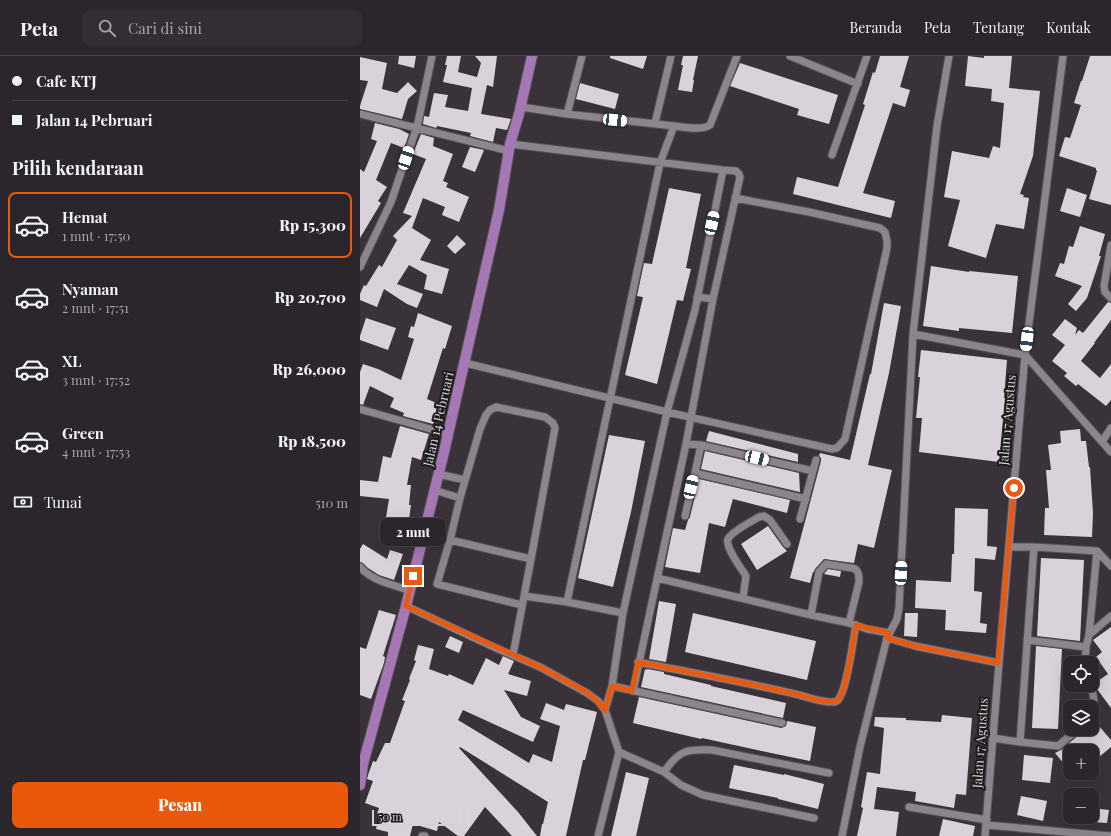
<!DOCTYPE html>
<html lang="id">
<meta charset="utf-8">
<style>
body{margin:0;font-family:"Playfair Display",serif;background:#332e33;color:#f1f3f6;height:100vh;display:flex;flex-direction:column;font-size:15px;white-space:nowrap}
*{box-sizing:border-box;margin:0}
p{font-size:13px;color:#a6a5a9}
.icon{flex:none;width:22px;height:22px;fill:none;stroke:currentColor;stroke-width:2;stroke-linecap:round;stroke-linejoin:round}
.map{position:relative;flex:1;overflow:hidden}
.details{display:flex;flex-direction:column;background:#2b262b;width:360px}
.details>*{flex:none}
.guide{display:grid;align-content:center;height:88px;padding:0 12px;background:#2b262b}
.controls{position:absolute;left:703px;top:600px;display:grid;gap:8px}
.controls a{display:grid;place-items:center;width:36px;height:36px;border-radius:8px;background:#2b262b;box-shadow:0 4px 16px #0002,0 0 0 1px #474347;font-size:20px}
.scale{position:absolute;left:12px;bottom:10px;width:93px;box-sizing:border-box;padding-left:4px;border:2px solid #d4d0d4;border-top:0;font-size:11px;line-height:14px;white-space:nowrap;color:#d4d0d4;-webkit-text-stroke:3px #1e1b1e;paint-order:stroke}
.end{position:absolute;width:18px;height:18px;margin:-9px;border:5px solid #ea580c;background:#fff;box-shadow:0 0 0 2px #fff}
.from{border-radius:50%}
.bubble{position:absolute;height:28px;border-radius:8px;background:#2b262b;box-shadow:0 4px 16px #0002,0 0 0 1px #474347;font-size:13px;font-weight:800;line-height:28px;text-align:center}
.car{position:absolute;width:12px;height:24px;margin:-12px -6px;border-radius:5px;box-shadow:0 0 3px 1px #0007;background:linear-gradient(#fff 24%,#345 0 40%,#fff 0 76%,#345 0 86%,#fff 0)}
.guide b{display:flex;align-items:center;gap:14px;height:38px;font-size:15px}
.guide b+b{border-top:1px solid #474347}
.guide i{width:10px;height:10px;background:#f1f3f6}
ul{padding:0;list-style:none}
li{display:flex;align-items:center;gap:12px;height:66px;margin:0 8px 6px;padding:0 4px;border:2px solid transparent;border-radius:8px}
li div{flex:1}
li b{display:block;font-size:15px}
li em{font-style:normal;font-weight:800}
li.current{border-color:#ea580c}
li>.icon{width:36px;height:36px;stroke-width:1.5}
h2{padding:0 12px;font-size:18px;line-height:48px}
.pay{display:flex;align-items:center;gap:10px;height:44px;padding:0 12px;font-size:15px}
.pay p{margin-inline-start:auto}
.button{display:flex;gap:8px;margin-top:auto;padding:8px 12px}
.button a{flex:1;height:46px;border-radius:8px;background:#ea580c;color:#fff;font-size:16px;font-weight:800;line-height:46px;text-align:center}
header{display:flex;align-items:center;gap:24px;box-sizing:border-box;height:56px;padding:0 20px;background:#2b262b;border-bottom:1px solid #474347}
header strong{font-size:19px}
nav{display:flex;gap:22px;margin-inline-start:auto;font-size:14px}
.search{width:280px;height:36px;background:#332e33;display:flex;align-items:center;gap:10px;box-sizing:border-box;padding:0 14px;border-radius:8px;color:#a6a5a9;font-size:15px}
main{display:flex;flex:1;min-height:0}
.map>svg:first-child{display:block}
.building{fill:#dad2da}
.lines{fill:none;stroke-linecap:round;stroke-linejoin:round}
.minor-casing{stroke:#565156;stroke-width:9}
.major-casing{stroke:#565156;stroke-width:12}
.minor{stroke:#8d858d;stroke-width:7}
.major{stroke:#a677b5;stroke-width:10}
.route{stroke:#ea580c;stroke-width:5}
.labels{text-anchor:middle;stroke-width:4;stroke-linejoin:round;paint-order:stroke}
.street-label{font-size:13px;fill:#d4d0d4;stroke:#1e1b1e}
</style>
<header>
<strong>Peta</strong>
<div class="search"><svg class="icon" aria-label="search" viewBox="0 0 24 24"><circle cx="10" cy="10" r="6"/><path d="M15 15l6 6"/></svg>Cari di sini</div>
<nav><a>Beranda</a><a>Peta</a><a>Tentang</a><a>Kontak</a></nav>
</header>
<main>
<section class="details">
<div class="guide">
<b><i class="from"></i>Cafe KTJ</b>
<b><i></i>Jalan 14 Pebruari</b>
</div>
<h2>Pilih kendaraan</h2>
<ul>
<li class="current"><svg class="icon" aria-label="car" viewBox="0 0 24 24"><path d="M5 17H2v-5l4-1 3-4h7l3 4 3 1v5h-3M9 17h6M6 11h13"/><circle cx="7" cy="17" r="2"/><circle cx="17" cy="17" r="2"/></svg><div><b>Hemat</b><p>1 mnt · 17:50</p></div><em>Rp 15,300</em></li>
<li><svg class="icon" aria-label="car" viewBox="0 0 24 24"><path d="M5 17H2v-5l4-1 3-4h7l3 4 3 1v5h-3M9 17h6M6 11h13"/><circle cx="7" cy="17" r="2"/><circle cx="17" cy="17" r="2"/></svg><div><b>Nyaman</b><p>2 mnt · 17:51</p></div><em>Rp 20,700</em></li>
<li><svg class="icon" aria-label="car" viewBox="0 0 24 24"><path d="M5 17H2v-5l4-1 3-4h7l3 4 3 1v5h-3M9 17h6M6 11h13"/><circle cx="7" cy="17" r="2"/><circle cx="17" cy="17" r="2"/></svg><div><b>XL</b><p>3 mnt · 17:52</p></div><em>Rp 26,000</em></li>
<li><svg class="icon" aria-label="car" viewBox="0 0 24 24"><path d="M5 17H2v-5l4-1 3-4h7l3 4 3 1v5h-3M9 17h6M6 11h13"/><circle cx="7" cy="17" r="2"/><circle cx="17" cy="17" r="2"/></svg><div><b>Green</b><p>4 mnt · 17:53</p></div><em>Rp 18,500</em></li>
</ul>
<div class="pay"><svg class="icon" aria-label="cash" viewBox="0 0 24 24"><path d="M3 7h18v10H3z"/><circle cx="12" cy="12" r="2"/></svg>Tunai<p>510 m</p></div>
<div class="button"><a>Pesan</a></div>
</section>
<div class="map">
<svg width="751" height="780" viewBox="0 0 751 780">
<rect width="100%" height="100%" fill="#393339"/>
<path class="building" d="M39 0H56L54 12 38 8Z
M87 0H101L98 16 117 21 121 7 115 0H137L133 31 127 29 121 58 151 63 147 74 136 72 133 86 110 80 111 77 77 70 76 72 63 68 64 60 69 61 74 37 88 39 85 51 108 55 112 32 83 26 87 9H85Z
M250 0H287L283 13 250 2Z
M323 0H338L333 24H334L332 36 318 34 323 9H321Z
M520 0H549L540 31 550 34 545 51 533 47 503 137 535 145 531 162 433 138 437 121 478 131 505 49 503 48 513 16 515 17Z
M608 0 624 2V0H652L649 32 680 35 673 100 660 138 664 139 663 141 669 142 664 173 636 168 626 202 588 190 600 144 584 141 592 95 629 102 633 90 640 92 644 47 631 45 632 33 605 30Z
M730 0H751V149L729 143 737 115 736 114V112L699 100 705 81 710 82 721 49 714 47 721 25H722Z
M0 1 27 7 22 33 37 37 48 26 57 35 48 43 42 63 0 53V50L8 25 0 24Z
M380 7 478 39 469 68 437 59 439 53 370 30Z
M220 27 259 38 255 53 216 43Z
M15 67 39 73 49 78 44 92 31 87 16 124 27 131 18 145 21 147 0 182V113L4 116 17 85 11 83Z
M61 78 74 82 73 90 93 98 83 125 88 127 86 131 109 141 99 166 82 159 85 151 63 142 52 172 71 184 60 204 89 213 82 238 64 233 67 219 49 209 37 228 63 238 57 252 47 248 24 233 17 251 0 244V238L4 229 6 230 19 209 22 211 37 184 33 180 52 160 43 157 66 103 53 98Z
M110 91 124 94 115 116 102 111Z
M309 132 341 138 326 212 331 213 323 245 317 244 297 328 265 319 283 241 277 240 284 207 292 208Z
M707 132 727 139 720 161 700 155Z
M720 170 745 178 739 200H741L727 242 716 255 708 248 722 230 695 220 700 207 704 208 709 190 713 191Z
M97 179 106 188 95 198 87 190Z
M571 210 609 216V215L658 220 652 277 599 272V275L563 270Z
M748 246 751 247V264L734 287H735L721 305 740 322 751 308V344L746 350 718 328 716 330 704 320 707 317 692 305 705 289 692 279 705 263 717 272 715 279 719 274 723 277Z
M524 247 541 250 529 317 508 409 532 414 514 492 498 488 494 507 464 503 455 513 454 516H453L450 527 430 522 461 405V402L459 400 460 397 490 404 510 318H511Z
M58 257 92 270 85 293 83 292 67 343 81 349 73 368 43 360 44 357 30 351 34 342 10 330 3 349 0 348V316L3 308 18 313 41 324 54 283 48 281 51 270 54 271Z
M6 262 36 272 28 294 0 284V280Z
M561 294 647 304 644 342H645L639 406 559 396 562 362H556L560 321H558Z
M40 370 69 378 61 404 52 401 47 429H51L49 449H51L47 478 24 474 29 443 0 440V424L18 426 23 400 31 402Z
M720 373 721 385H726L729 411H730L733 457 732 481 684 479 685 452H689L686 414H691L688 389 701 387 700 375Z
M349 375 438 398V406L346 385Z
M249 379 285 385 271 456 253 531 218 522Z
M345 395 439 417 440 436 341 413Z
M339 423 430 444 427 457 373 443 365 471 349 467 340 517 305 511 313 472 325 474 328 464 330 461Z
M595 452 628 453 627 490 637 491 635 504 615 502 614 535 622 536 620 567 627 568 626 577 585 574 586 554 555 552 556 524 591 526 592 498H594Z
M408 470 423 491 427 495 397 514 381 488Z
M3 488 27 503 30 494 43 498 34 524 19 519 8 512 3 507 0 506V493Z
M681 502 724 504 720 585 677 580Z
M468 513 481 515 480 521 464 518Z
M299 545 316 548 306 606 289 603Z
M19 554 36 559 23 600 25 601 24 607 11 643 0 639V591L6 593Z
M333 557 456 585 447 624 325 596Z
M545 557H558L557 581 544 580Z
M751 571V652L737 633 735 627 748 618 736 601 742 596 733 584Z
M90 580 103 586 99 597 85 591Z
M58 589 74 593 69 613 88 620 89 618 113 629 126 602 139 609 143 600 154 605 148 618 171 625 167 640 144 634 161 661 180 670 173 686 103 654 98 664 169 707 173 698 192 706 200 670 180 663 186 647 204 654 206 648 237 656 225 704H223L206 780H180L182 768H183L188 746 100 691 99 692 158 756 177 780H152L125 751 104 780H98L79 766 77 775 53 768 50 780H28V776L16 773 19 759 17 758 19 752 5 747 13 725 7 723 8 719 13 705 16 706 25 687H30L45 645 42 644 50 624 49 623 56 605 54 604Z
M676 590 702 593 698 673 672 672Z
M285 613 287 614V613L304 616V618L351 629V630L426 647 423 662 281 631Z
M279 641 421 672 426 670 427 665 456 671 450 705 411 697 342 682 341 683 273 667Z
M582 659 612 662 606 739 596 738 594 752 555 745 556 736 517 731 514 753 539 756 536 780H497L503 752 501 751 507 716 520 718 524 672 514 670 515 661 546 662V664L581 666Z
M732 663H733L751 684V691L732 707V695H710V715L695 697 701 694 721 677 723 673H732Z
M664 699 693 702 690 727 662 724Z
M374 709 424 719V718L464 728 458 753 418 743V742L369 732Z
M266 716 289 722 276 780H251Z
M661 740 687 745 683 765 657 759Z
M732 752 749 754 747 767 732 766Z
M583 763 615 770 613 780H579Z"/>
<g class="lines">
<g class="minor-casing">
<path id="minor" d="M222 0 207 58 314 70
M430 0 498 28
M161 51 207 58
M0 58 149 95
M295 67 311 0
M150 88 363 114 335 254 307 356 263 557 252 630 422 667
M472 99 507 0
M751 189 744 230 745 236 751 242
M0 211 31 146 46 102 57 71 72 0
M337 241 353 243
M553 278 665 299 751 396
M105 307 307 356 472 393 477 392 485 383 527 192V185L525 176 520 172 449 156 375 142
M136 351 185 361 193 367 195 372 171 503 90 484 100 442 120 373 126 359 130 354Z
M0 353 88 378
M742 386 751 372
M326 388 341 389 453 415
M335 417 341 389
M78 418 105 424
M74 434 100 442
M325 460 335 417 446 443
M440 463 456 404
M90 484 77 528 162 549
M649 491H674L737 495 751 510
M0 511C12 525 33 529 49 534
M297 522 451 559 489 567 507 573 529 577
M164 540 207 546
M383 542 386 520C381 512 365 491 368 483 371 476 392 465 399 461L404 460 410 464 427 488
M46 550 136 592 180 611 227 637 238 645 245 654 259 696 304 716 321 729 343 739 454 762
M263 557 207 546 300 107 314 70C324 71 342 75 350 69L377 0
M451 559 459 516 466 508 492 512C499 513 499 520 499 526L489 567
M729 579 751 560
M527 582 555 590 639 607
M667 584 726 591
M153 599 171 503
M278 606C332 617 386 626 439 639 447 641 470 649 477 645 487 637 493 583 496 569
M725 607 726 591 729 579 737 495
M731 629C733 638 736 649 732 658
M273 635 326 388 353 243 380 121 379 118 376 115 363 114
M245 654 252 630
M633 682 660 686 674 491
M660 686 698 690 718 673
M304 716C319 694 327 693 352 694L469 717
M549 751 627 764
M626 769 751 780
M62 780H65
M238 780 259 696
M482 780 500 691 527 582 537 563 539 552 553 278 577 70 589 0
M625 780 639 607 665 299 703 0"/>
</g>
<g class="major-casing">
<path id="major" d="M0 729 3 708 46 550 84 396 139 154 150 88 159 58 172 0"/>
</g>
<use href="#minor" class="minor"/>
<use href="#major" class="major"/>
</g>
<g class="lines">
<path class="route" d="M53 520 46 550 180 611 228 637 238 646 245 654 252 630 272 635 278 606C332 617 386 626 439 639 447 641 470 649 477 645 487 637 493 583 496 569L529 577 527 582 555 590 638 607 654 432"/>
</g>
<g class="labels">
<g class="street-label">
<text transform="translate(78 363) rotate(-77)" y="5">Jalan 14 Pebruari</text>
<text transform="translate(647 364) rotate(-85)" y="5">Jalan 17 Agustus</text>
<text transform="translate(620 687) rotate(-86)" y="5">Jalan 17 Agustus</text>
</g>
</g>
</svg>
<div class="controls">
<a><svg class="icon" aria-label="locate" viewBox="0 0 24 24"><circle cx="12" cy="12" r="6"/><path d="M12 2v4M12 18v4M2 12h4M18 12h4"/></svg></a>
<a><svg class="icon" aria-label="layers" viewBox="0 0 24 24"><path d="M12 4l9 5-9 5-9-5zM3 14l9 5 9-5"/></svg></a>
<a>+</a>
<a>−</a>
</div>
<div class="scale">50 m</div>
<i class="end from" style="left:654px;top:432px"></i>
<i class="end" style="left:53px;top:520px"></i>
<div class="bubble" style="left:20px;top:462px;width:66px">2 mnt</div>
<i class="car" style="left:255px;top:64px;rotate:95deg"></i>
<i class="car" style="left:46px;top:102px;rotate:18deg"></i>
<i class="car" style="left:352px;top:167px;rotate:12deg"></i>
<i class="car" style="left:667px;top:283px;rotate:187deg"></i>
<i class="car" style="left:397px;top:402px;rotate:103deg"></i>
<i class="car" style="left:331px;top:431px;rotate:13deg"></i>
<i class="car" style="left:541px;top:517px;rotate:3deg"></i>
</div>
</main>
